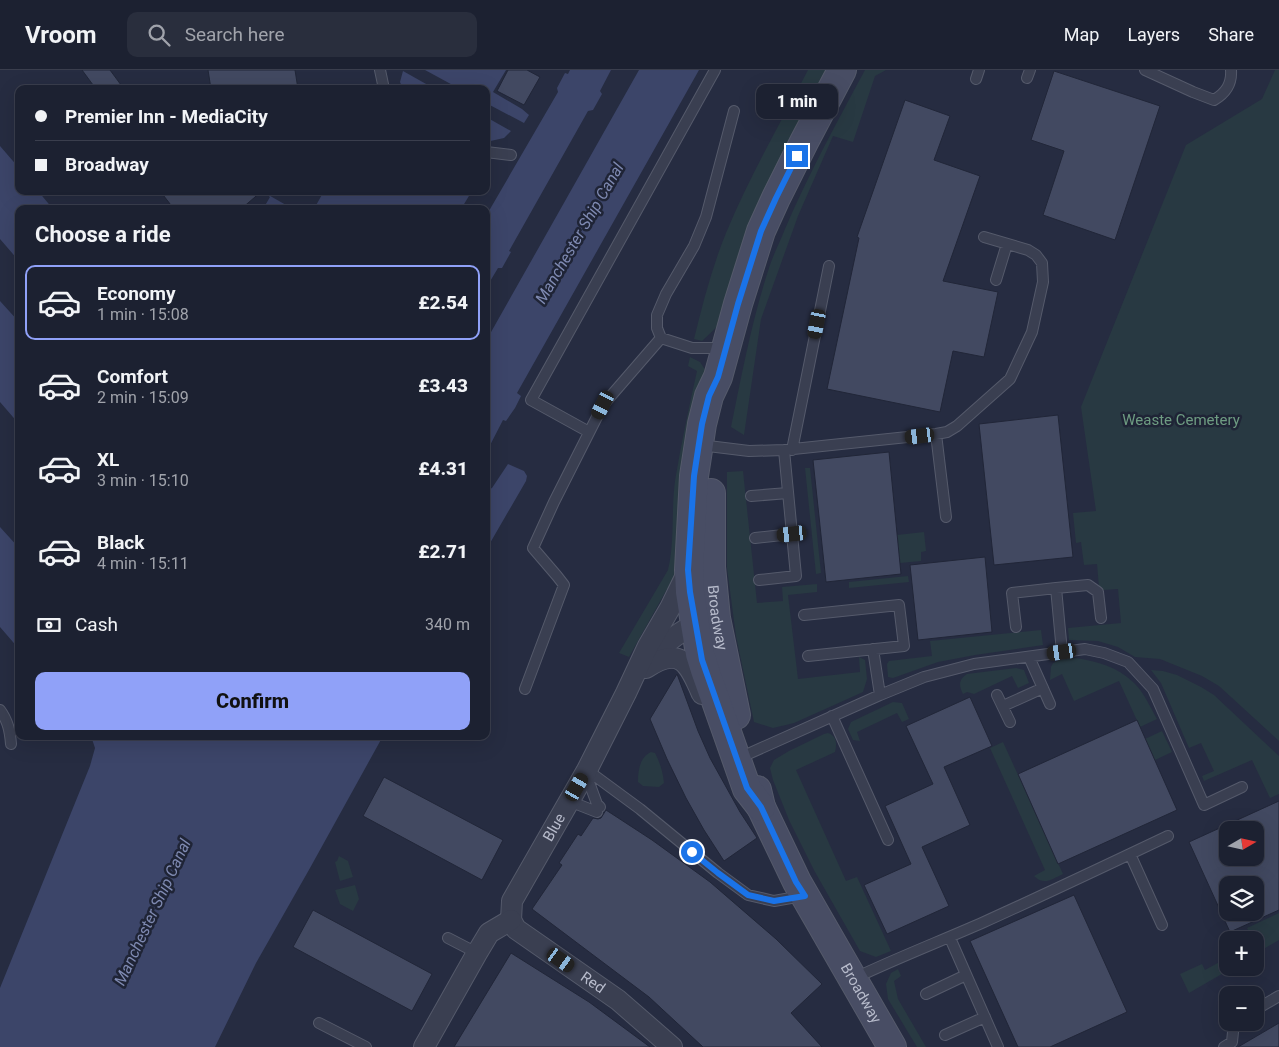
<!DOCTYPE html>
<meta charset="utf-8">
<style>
body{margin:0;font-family:Roboto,sans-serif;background:#292e3d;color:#f1f3f6;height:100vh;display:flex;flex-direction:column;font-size:19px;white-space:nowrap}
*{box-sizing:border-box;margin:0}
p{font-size:16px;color:#a0a3ab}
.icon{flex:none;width:28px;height:28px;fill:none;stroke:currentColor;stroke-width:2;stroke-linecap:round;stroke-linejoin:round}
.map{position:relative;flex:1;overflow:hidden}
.details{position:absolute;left:15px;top:135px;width:475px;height:535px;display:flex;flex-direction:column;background:#1c2131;border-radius:10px;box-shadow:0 5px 20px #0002,0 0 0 1px #3a3e4d}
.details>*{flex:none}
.hud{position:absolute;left:15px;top:15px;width:475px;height:110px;border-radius:10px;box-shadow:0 5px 20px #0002,0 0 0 1px #3a3e4d;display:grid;align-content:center;height:110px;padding:0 20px;background:#1c2131}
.needle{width:32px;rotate:81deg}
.controls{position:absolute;left:1219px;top:751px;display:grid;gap:10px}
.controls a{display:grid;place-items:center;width:45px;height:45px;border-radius:10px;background:#1c2131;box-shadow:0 5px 20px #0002,0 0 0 1px #3a3e4d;font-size:25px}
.end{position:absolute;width:22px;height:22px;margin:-11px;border:6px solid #1a73e8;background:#fff;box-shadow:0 0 0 2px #fff}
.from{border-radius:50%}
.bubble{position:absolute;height:35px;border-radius:10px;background:#1c2131;box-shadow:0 5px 20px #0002,0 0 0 1px #3a3e4d;font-size:16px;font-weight:800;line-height:35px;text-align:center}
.car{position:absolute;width:15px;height:30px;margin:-15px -8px;border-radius:6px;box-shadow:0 0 4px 1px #0007;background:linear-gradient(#222 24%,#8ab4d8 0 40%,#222 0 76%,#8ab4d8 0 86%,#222 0)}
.hud b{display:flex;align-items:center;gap:18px;height:48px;font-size:19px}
.hud b+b{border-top:1px solid #3a3e4d}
.hud i{width:12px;height:12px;background:#f1f3f6}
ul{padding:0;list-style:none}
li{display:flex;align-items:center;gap:15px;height:75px;margin:0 10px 8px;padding:0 10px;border:2px solid transparent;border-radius:10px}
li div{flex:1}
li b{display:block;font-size:19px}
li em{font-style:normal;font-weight:800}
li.selected{border-color:#90a1f8}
li>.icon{width:45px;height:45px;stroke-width:1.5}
h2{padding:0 20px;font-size:22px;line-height:60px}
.pay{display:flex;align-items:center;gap:12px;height:55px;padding:0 20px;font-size:19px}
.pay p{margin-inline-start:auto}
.action{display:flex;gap:10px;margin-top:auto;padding:10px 20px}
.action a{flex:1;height:58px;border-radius:10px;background:#90a1f8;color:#111;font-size:20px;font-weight:800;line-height:58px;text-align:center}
header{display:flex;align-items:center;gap:30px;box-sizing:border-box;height:70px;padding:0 25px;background:#1c2131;border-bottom:1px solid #3a3e4d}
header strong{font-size:24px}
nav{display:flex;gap:28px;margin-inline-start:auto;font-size:18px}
.search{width:350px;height:45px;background:#292e3d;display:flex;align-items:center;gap:12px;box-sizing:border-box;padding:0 18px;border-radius:10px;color:#a0a3ab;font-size:19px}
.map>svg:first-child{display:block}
.green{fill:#283942}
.water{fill:#3c4569}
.pier{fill:#262c41}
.building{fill:#424961;stroke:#212638;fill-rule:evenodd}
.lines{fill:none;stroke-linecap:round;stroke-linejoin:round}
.lane-casing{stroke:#555a6b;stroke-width:12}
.street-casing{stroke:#555a6b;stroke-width:22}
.secondary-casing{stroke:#555a6b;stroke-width:30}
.lane{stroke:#3a3f51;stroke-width:10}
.street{stroke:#3a3f51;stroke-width:20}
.secondary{stroke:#484d64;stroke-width:28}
.route{stroke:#1a73e8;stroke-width:6}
.labels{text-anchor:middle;stroke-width:5;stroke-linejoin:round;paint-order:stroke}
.park-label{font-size:15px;fill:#6e9c82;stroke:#1f2436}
.street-label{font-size:15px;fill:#b7bbcb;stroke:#1f2436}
.water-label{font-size:16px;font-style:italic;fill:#7f8ab2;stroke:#1f2436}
</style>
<header>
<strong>Vroom</strong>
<div class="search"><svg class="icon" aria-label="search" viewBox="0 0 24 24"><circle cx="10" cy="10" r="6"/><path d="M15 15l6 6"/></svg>Search here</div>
<nav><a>Map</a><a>Layers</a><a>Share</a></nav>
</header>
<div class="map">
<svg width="1279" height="977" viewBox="0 0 1279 977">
<rect width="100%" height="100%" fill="#262c41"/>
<path class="green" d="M808 0H831L720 254 702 271 694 269C703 233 712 197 726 163 749 107 780 54 808 0Z
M865 0H886L875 6 853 72 833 66 798 146 761 249 744 365 731 357C742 303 752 250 769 198 773 185 780 172 785 159 808 105 837 52 865 0Z
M1275 0H1279V671L1219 616 1202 606 1160 589 1135 587 1118 577 1098 571 1069 570 1068 558 1121 553 1118 519 1103 520 1099 517 1097 494 1084 495 1081 472 1076 473 1073 443 1096 441 1081 337 1186 75 1262 29Z
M690 287 700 292 706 301 685 466 672 522 667 519 629 587 619 583 668 500C675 471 671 441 675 411 681 374 689 337 697 301L688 296Z
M805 398H810L821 503 816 504Z
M743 401 757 533 783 531 782 517 817 514V522L788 525 798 609 860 602 859 587 865 590 867 609 863 622 794 653 773 658 754 652 736 566 727 498V402Z
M924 462 926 481 921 482V491L900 493 897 465Z
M908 506 909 512 849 518V512Z
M1041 560 1043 575 975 585 938 592 893 608 888 607 887 594 889 591 932 586 930 571Z
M1075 588C1097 591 1117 597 1133 612 1144 622 1150 637 1157 649L1140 657 1119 611 1074 631 1062 604 1050 610 1051 597 1053 593 1060 590Z
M1016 598 1024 600 1029 613 1018 618 1012 606 974 624 967 622 963 624C959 616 958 610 967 604Z
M1151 600 1163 601 1177 605 1201 617 1214 625 1279 686V724L1270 728 1252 690 1204 711 1202 706 1214 701 1201 673 1189 678 1161 613Z
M893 632 902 633 909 649 902 652 897 643 857 662 860 671 853 670 848 659 851 652Z
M1162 661 1172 682 1155 690 1145 669Z
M828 663C837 666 837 674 835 682L796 700 846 811 857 807 891 881 876 887 860 881 815 802 789 750 773 710 770 698 774 690 789 681 824 664Z
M1003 672 1063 804C1052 809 1044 816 1034 806L1045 800 990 678Z
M651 682 655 683C660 693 663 702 664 713L659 717 643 716 638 712C638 700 640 687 651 682Z
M339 786 348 791 353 807 340 811 335 792 337 791Z
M355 815 359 829 353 841 340 834 335 820Z
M1279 843V870L1255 884V870H1253L1247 858Z
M1227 888 1228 898H1232L1189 923 1180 904 1202 894 1205 900Z
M898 899 901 906 894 911 898 929 926 977H917L888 929 886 914 891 903Z"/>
<path class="water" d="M425 0H506L493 22 522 39 529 45 524 53 486 33V19H460Z
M570 0H611L600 21 602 24 593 40 588 41 509 181 511 182 502 198H498L486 218V146L558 22 557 18 565 3 568 4Z
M639 0H699L517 323 521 326 515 338 506 351 503 350 486 383V271Z
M403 1 435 19H403L400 12Z
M486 47 511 61 504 68 486 72Z
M0 76 19 98V121H38L53 139H19V191L0 169Z
M266 121H472L461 139H263L270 127 265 123Z
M0 231 19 252V354L0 332Z
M508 394 524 401 527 406 526 411 486 480V421L492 418Z
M0 457 19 478V579L0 557Z
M91 666H383L310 798 256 893 215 977H0V918L90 696 95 678Z"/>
<path class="pier" d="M266 121H324L314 139H293L265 123Z"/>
<path class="building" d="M82 0H110L124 19H96Z
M208 0H295L298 19H211Z
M508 0H527L540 7 524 35 497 21Z
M1054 1 1160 36 1115 170 1043 145 1064 81 1031 70Z
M905 30 950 46 934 90 980 106 943 211 998 222 984 287 953 281 940 342 827 319 859 168 857 167Z
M160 121H262L241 139H174Z
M1058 345 1073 487 994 495 979 354Z
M889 382 901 504 826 512 813 390Z
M985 487 992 562 918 570 910 495Z
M677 604 698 661 710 688 740 742 757 768 724 791 704 760 686 728 667 689 650 649Z
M970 627 992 676 944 697 970 755 922 777 949 836 887 864 864 815 911 794 885 736 933 714 906 656Z
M1137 650 1177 740 1058 794 1018 704Z
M384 707 503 770 482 810 363 746Z
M1279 731V840L1230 862 1189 772ZM1228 760H1255V788H1228ZM1228 815H1255V842H1228Z
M606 740 652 770 710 812 776 869 822 914 791 943 822 977H703L649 927 532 839 562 795 559 793 578 764 581 766 593 748 598 749 601 748Z
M1074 825 1127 942 1050 977H1018L970 871Z
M313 840 432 904 412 941 293 877Z
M511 883 589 932 650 977H454Z
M1279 953V977H1238Z"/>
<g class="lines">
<g class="lane-casing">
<path id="lane" d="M380 0 384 19
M1145 0 1193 22 1214 30C1226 23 1232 14 1231 0
M1027 8 1030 0
M976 9 979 0
M486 82 511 85
M996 210 1007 174
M661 268 657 258V245L666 224 694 176 706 147 734 41
M589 362 531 330 715 0
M936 364 946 447
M700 375 749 381 784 380 936 364 947 362 957 356 1010 309 1032 262 1043 212 1042 193 1036 185 1028 180 984 167
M792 380 829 196
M751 426 788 423
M755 468 792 464
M759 510 796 506 784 380
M1056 518 1088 515 1098 522 1101 548
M804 545 899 535 904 576 808 586
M1016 557 1012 523 1056 518 1062 582
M873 579 880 625
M1029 587 1050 634
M525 619 564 515 557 506 533 478 554 432 603 335 661 268 692 278H724
M997 625 1010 652
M1003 636 1043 618
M0 640C8 651 10 661 11 674
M832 646 888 770
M748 684 880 625 924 607 974 594 1085 579 1104 583 1128 592 1153 619 1204 735 1242 717
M587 700 640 739 718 803 748 825 774 831 802 826
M586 704 597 734 600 737
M569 731 597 742
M1130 784 1162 855
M448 868 477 883
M950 868 998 977
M855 908C897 888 941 871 984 852 1046 824 1107 795 1168 766
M926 924 966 905
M1255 940 1279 926
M319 953 366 977
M945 965 985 947
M1224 977 1232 972 1234 952"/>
</g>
<g class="street-casing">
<g id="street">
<path d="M648 596C652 590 655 584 660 579 671 568 689 556 704 550V548"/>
<path d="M646 598C681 575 689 594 702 624"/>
<path id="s1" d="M511 850 512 831 587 700 626 623 648 576 670 538 688 501"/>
<path id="s2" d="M511 850 516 859 618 930 672 977"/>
<path d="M424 977 477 883 489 863 511 850"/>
</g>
</g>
<g class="secondary-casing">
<g id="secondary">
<path id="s3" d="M711 423V497L716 548 736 645"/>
<path id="s4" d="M757 720 761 737 797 812 892 977"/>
<path d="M761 737 747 719 705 600 700 584 695 554 690 522 689 500 694 406 702 354 709 326 718 307 738 234 761 161 776 128 804 72 842 0"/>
</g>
</g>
<use href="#lane" class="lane"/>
<use href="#street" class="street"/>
<use href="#secondary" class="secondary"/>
</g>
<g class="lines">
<path class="route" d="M692 782 718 803 748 825 774 831 805 826 796 812 761 737 747 718 702 590 690 522 688 500 694 406 702 354 709 326 718 307 738 234 761 161 776 128 797 86"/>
</g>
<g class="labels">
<g class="park-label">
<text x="1181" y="355">Weaste Cemetery</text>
</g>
<g class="street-label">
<text dy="5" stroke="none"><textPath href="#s3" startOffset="125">Broadway</textPath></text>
<text dy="5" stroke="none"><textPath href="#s1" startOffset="104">Blue</textPath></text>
<text dy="5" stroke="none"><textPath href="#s2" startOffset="104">Red</textPath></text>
<text dy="5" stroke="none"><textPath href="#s4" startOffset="229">Broadway</textPath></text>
</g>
<g class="water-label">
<text transform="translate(579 163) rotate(-60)" y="6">Manchester Ship Canal</text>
<text transform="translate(152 842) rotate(-65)" y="6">Manchester Ship Canal</text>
</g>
</g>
</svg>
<div class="controls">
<a><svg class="needle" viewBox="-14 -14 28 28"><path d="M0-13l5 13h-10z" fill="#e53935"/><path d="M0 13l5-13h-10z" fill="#a0a3ab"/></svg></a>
<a><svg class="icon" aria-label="layers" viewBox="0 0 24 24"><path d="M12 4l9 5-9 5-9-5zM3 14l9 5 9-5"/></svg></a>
<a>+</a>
<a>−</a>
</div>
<i class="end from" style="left:692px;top:782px"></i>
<i class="end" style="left:797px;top:86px"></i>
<div class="bubble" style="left:756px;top:14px;width:82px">1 min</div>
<i class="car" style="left:817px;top:254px;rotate:191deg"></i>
<i class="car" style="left:603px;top:335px;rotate:207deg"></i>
<i class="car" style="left:920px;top:366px;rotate:263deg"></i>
<i class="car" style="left:792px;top:464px;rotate:264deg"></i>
<i class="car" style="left:1062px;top:582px;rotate:262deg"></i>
<i class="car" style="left:577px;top:717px;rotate:30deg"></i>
<i class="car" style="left:561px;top:890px;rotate:125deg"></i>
<div class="hud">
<b><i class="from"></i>Premier Inn - MediaCity</b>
<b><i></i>Broadway</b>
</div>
<section class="details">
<h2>Choose a ride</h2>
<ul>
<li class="selected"><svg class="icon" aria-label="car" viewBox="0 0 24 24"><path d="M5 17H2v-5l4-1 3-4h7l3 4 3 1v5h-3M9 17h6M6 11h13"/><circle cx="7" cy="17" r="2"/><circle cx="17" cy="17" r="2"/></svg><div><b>Economy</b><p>1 min · 15:08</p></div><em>£2.54</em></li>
<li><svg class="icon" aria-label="car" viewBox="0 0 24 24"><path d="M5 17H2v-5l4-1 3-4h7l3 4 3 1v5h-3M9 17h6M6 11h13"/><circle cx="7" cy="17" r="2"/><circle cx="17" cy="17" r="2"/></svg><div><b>Comfort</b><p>2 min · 15:09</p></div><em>£3.43</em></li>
<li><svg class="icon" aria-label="car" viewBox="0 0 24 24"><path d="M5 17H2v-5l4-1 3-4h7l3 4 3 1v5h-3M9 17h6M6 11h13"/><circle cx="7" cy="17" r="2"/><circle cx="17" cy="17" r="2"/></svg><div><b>XL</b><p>3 min · 15:10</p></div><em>£4.31</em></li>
<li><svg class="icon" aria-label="car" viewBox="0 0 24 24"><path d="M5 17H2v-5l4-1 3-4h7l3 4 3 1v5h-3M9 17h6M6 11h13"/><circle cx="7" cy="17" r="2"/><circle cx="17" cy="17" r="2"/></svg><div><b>Black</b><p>4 min · 15:11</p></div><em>£2.71</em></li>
</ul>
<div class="pay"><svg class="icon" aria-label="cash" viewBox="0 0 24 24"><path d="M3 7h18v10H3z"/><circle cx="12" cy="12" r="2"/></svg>Cash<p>340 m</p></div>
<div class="action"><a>Confirm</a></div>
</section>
</div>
